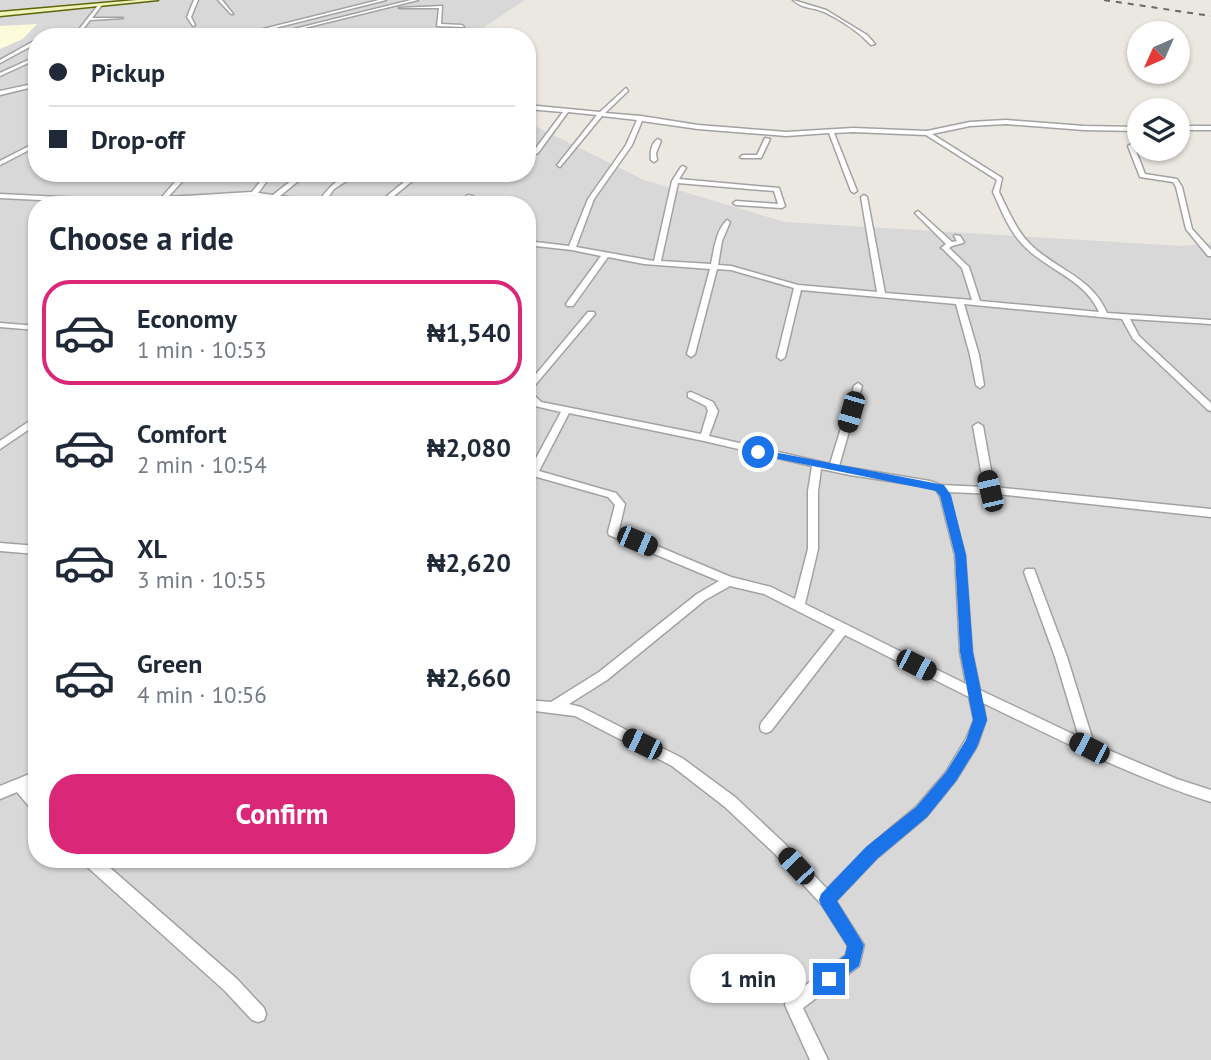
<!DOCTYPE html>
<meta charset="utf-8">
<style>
body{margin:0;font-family:"PT Sans",sans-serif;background:#f2f2f3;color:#1f2937;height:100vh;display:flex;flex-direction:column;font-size:26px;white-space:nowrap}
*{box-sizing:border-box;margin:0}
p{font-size:23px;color:#747a83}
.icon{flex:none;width:38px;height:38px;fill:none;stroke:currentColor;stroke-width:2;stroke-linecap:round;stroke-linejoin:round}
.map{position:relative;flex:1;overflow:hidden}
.sheet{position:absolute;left:28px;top:196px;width:508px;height:672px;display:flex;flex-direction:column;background:#fff;border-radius:28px;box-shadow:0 2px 5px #0004}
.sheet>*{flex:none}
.banner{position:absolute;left:28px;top:28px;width:508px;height:154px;border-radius:28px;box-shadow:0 2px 5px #0004;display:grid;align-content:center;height:154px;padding:0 21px;background:#fff}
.needle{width:46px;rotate:225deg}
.buttons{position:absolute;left:1127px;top:21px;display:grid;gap:14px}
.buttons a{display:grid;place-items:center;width:63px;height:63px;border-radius:50%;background:#fff;box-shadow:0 2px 5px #0004;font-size:35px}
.end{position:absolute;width:32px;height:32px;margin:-16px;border:9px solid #1a73e8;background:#fff;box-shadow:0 0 0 4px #fff}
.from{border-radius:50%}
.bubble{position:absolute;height:49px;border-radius:24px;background:#fff;box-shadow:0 2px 5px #0004;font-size:23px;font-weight:600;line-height:49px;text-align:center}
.car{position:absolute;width:21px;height:42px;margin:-21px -10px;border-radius:9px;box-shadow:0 0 5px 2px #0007;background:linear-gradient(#222 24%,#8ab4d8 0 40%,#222 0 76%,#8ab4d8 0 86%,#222 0)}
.banner b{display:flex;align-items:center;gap:24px;height:66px;font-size:26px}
.banner b+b{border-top:2px solid #e0e1e3}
.banner i{width:18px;height:18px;background:#1f2937}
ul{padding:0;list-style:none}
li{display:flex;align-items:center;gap:21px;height:105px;margin:0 14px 10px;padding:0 7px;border:4px solid transparent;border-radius:28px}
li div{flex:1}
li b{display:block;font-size:26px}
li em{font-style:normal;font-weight:600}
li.current{border-color:#db2777}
li>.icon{width:63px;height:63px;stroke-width:1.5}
h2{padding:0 21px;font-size:32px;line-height:84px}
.button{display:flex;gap:14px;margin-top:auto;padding:14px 21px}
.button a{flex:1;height:80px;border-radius:28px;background:#db2777;color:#fff;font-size:28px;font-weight:600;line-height:80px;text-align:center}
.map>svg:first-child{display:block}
.residential{fill:#d9d8d8;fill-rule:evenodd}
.education{fill:#fcfbda}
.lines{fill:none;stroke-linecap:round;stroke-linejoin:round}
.minor-casing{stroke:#a2a2a2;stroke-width:3}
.secondary-casing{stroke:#5d660d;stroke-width:3}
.minor{fill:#fff;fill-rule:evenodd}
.secondary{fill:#f0f3b7;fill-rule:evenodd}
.rail{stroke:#696969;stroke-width:2;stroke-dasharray:6 6;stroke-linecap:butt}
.route{fill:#1a73e8}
</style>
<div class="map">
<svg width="1211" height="1060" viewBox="0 0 1211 1060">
<rect width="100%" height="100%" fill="#ebe8e1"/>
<path class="residential" d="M0 0H525L469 37H37V173H527V122L644 180 785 222 1183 246 1211 243V1060H0ZM37 205H527V859H37Z"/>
<path class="education" d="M37 24 23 39 0 49V26Z"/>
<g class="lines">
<g class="minor-casing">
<path id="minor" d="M194 0H198L191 17 195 25 193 26 187 17Z
M218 0H222L233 14H231Z
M379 0H386L239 37H231Z
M411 0H418L280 34 278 33Z
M793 0 826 10 867 35 875 44 871 45C859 32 841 20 824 12 813 7 802 9 793 0Z
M99 4 102 5 92 18H123L90 20 77 37H73Z
M442 6 441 24 462 25 464 27 437 26 439 8H399Z
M34 41H37V43L0 63V60Z
M37 56V59L0 76V73Z
M37 83V86L0 95V91Z
M626 88 628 91 605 113 641 116 698 125 786 132 853 128 927 131 970 122 1006 120 1084 126 1139 127V131L1084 130 1006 124 970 126 932 134 1002 178 999 192C1008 210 1016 230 1030 244 1056 270 1091 276 1107 313L1211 320V324L1130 319 1139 336 1211 403V411L1208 410 1133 339 1122 319 964 304 979 355 984 385 980 388 976 385 970 355 956 304 801 290 785 357 781 360 777 357 794 288 731 270 717 269 695 354 691 357 687 354 710 269 644 264 608 257 573 306H567L566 304 601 256 572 250 527 245V241L569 246 588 199 626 145 637 120 602 116 560 167 557 165 558 164 597 115 568 112 538 153 536 154 533 152 563 112 527 109V105L600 112ZM642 121 698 129 786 136 829 133 851 191 854 193 857 191 834 133 853 132 926 135 997 180 993 192C1002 212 1010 233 1026 248 1050 271 1085 280 1099 312L980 301 969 267 949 248 952 246 963 243 964 242 960 236 955 235 954 236 957 241 952 242 918 211 915 213 946 244 941 248 943 249 962 268 972 300 885 293 867 197 864 195 861 197 877 292 798 285 731 266 718 265 722 241 730 222 727 220C716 230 714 250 711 264L661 261 678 183 774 191 778 204 736 201 733 203 736 205 782 208 785 206 779 188 679 179 686 168 683 166 681 167 672 181 654 261 576 247 594 199 632 145Z
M1178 126H1211V130H1178Z
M765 138 770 139 761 158H741L740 157 743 155H757Z
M658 139 661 141 656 153 657 160 654 162 651 160C650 153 651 143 658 139Z
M37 142V146L0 165V161Z
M1131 144 1134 146 1145 174 1177 179 1182 187 1192 229 1211 250V256H1208L1186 229 1176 187 1173 182 1140 177 1128 146Z
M183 173H190L168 197 252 192 267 173H273L258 193 273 195 301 173H308L280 196 319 201C328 188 342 173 359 173L334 189 325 202 337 205H318L254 196 122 204 0 198V194L122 200 161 198Z
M415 173H422L383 205H376Z
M468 195 473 196 462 205H455Z
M588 312H594L595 314 530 391 541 402 701 434 708 411 706 406 688 397V393L691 392 713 402 718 411 709 436 830 464 854 386 858 383 862 386 839 466 930 481 941 485 984 487 973 426 978 423 983 426 994 487 1211 509V517L997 494 948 492 965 555 972 652 980 690 1079 737 1055 657 1024 572 1026 569H1034L1067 657 1094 744 1177 779 1211 790V802C1132 777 1058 739 983 703L986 720 977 746 956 780 926 817 877 858 836 901 864 945 859 966 803 1008 828 1060H810L785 1005 787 999 846 955 848 946 822 905 775 854 725 807 672 766 575 716 527 710V700L551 702 599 672 697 594 719 581 609 535 608 532 615 505 608 497 530 475 528 473 561 412 535 406 527 398V385ZM569 413 704 441 812 466 808 491V549L795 599 771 587 731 577 619 530 625 504 616 493 539 471ZM821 469 850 475 928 487 936 490 940 496 955 555 960 652 966 684 805 604 818 549V491ZM730 586 764 594 835 630 761 723 760 727 761 731 766 733 771 731 845 635 969 697 974 720 966 739 946 772 916 807 867 848 827 889 785 844 735 797 682 758 581 707 569 704 607 680 705 600Z
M0 323 37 326V330L0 327Z
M37 416V424L0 449V441Z
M0 543 37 546V554L0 551Z
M37 771V784L30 787 37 794V811L32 810 17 792 0 799V786Z
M82 859H100L237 979 264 1008 266 1014 264 1020 258 1022 252 1020 225 991 84 864Z"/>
</g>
<g class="secondary-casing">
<path id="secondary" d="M137 0H158L0 16V12Z"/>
</g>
<use href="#minor" class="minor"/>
<use href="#secondary" class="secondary"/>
<path class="rail" d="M1104 0 1211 16"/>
</g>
<path class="route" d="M758 449 944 485 951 495 966 555 973 652 987 720 977 747 956 781 927 817 878 858 837 901 864 945 859 966 829 988 823 986 820 979 823 973 845 955 847 946 821 905 819 900 821 894 866 847 916 807 946 772 966 740 973 720 960 652 955 555 940 496 936 491 754 454V450Z"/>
</svg>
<div class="buttons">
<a><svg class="needle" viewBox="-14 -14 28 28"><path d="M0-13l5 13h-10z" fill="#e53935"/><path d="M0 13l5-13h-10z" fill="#747a83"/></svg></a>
<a><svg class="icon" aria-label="layers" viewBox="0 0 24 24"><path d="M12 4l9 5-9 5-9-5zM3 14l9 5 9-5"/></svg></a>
</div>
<i class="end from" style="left:758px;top:452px"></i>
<i class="end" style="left:829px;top:979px"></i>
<div class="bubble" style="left:690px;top:954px;width:116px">1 min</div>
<i class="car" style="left:851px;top:412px;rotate:196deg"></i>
<i class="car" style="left:990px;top:491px;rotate:347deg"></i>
<i class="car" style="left:637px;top:541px;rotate:113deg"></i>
<i class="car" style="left:916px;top:665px;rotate:117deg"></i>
<i class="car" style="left:642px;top:744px;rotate:296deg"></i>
<i class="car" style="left:1089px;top:748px;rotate:297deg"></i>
<i class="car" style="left:796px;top:866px;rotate:317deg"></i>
<div class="banner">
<b><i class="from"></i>Pickup</b>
<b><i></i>Drop-off</b>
</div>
<section class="sheet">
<h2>Choose a ride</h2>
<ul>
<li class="current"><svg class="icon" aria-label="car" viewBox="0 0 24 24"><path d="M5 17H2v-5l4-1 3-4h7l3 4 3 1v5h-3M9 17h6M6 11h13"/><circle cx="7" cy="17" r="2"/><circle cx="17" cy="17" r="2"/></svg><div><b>Economy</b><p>1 min · 10:53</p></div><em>₦1,540</em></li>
<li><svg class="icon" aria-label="car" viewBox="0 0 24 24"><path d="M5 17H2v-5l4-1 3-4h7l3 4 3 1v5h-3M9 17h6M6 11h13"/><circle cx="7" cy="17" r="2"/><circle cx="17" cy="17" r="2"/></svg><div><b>Comfort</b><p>2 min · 10:54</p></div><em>₦2,080</em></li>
<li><svg class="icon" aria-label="car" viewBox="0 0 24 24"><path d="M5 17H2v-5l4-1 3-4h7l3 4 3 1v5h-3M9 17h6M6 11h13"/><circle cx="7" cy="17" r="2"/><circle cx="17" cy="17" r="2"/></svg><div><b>XL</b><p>3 min · 10:55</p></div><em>₦2,620</em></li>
<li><svg class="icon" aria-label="car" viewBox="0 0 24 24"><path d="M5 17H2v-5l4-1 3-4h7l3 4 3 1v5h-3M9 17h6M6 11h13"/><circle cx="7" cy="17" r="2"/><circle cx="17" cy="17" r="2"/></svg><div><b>Green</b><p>4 min · 10:56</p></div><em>₦2,660</em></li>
</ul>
<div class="button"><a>Confirm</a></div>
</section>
</div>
